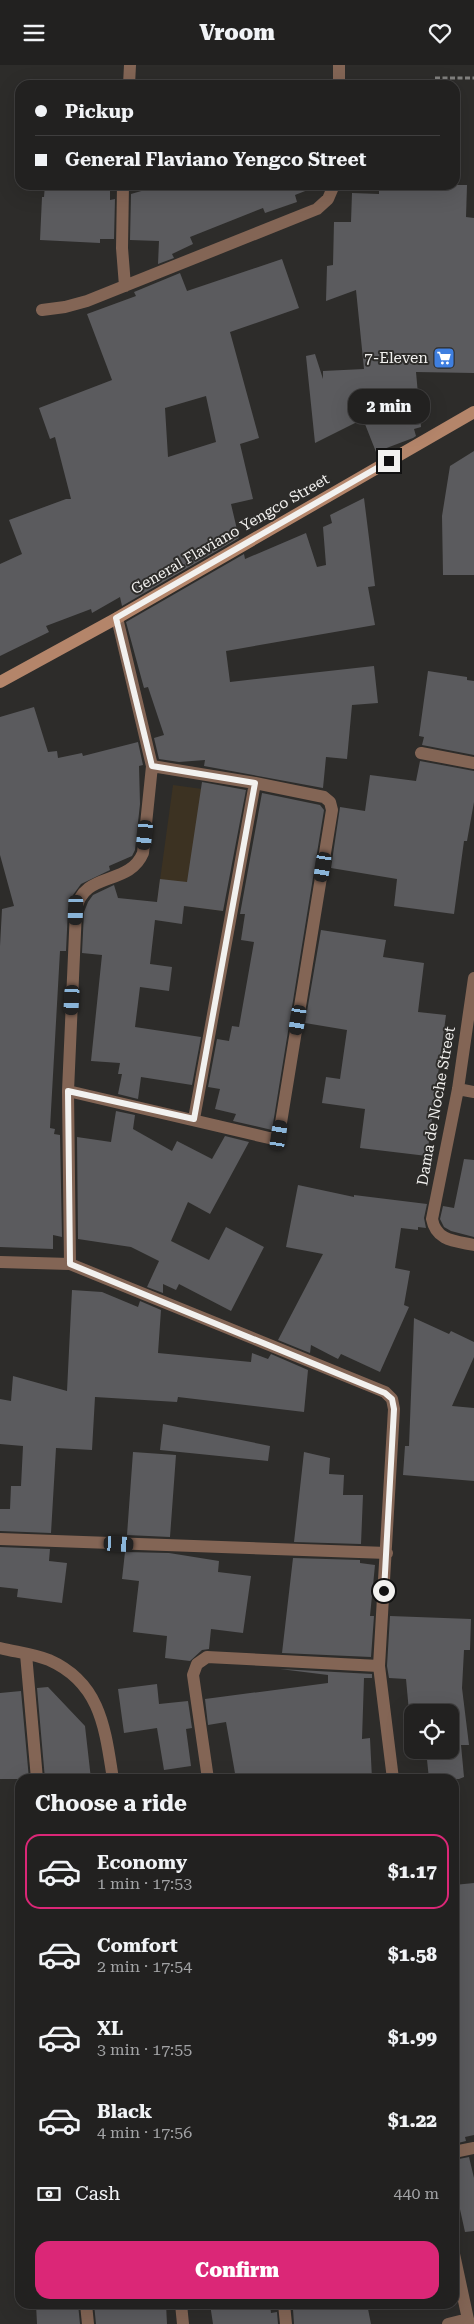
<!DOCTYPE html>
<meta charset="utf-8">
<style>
body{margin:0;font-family:"Roboto Serif",serif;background:#2e2e2d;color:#f1f3f6;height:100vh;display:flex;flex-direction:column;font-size:19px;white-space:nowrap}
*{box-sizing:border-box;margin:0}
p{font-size:16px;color:#a2a3a5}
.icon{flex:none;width:28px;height:28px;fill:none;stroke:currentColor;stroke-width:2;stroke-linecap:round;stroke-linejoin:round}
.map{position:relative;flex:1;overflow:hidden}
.drawer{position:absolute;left:15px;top:1709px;width:444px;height:535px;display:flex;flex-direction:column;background:#222120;border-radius:15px;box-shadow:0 5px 20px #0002,0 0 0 1px #3f3e3e}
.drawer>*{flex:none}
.guide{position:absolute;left:15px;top:15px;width:445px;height:110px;border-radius:15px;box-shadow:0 5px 20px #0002,0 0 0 1px #3f3e3e;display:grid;align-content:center;height:110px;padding:0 20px;background:#222120}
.controls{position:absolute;left:404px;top:1639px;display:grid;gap:10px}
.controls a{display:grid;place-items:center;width:55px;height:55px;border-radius:10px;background:#222120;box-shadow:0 5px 20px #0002,0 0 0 1px #3f3e3e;font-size:25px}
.end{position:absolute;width:22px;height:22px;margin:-11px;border:6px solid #f2f1ef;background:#111;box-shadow:0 0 0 2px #111}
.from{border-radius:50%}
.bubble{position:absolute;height:35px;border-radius:15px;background:#222120;box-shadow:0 5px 20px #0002,0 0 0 1px #3f3e3e;font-size:16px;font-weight:800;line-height:35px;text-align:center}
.car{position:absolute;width:15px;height:30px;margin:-15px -8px;border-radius:6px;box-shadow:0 0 4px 1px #0007;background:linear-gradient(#222 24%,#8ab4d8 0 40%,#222 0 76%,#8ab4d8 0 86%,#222 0)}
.guide b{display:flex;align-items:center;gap:18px;height:48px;font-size:19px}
.guide b+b{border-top:1px solid #3f3e3e}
.guide i{width:12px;height:12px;background:#f1f3f6}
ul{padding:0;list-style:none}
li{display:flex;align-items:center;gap:15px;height:75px;margin:0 10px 8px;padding:0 10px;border:2px solid transparent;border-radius:15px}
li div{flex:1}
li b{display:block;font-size:19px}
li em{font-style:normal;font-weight:800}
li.active{border-color:#db2777}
li>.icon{width:45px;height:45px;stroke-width:1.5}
h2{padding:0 20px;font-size:22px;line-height:60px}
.pay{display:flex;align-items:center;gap:12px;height:55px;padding:0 20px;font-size:19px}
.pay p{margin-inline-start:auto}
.button{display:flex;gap:10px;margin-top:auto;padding:10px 20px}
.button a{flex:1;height:58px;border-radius:15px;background:#db2777;color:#fff;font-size:20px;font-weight:800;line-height:58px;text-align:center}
header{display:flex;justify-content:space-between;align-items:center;height:65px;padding:0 20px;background:#222120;font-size:22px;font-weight:800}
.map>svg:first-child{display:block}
.education{fill:#3c3222}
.building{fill:#5b5b5e;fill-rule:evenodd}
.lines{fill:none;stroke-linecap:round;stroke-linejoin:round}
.path{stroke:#81807e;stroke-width:3;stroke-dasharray:5 2.5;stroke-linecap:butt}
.street{stroke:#836555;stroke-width:12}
.secondary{stroke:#b4856a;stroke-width:12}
.route{stroke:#f2f1ef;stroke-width:6}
.labels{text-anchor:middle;stroke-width:4;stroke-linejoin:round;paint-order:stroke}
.poi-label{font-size:15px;fill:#f2f1ef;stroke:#2d2c2a;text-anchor:end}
.street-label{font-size:15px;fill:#f2f1ef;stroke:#2d2c2a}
</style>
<header><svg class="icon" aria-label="menu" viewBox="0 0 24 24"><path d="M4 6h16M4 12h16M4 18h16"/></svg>Vroom<svg class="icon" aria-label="heart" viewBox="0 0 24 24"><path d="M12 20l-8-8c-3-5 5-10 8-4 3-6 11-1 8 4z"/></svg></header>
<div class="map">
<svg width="474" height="2259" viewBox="0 0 474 2259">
<rect width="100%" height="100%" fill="#2d2c2a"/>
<path class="education" d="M173 720 239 729 223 846 157 837Z"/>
<path class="building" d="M45 120H110V135L115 134 114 174H100V178L40 175 42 132H44Z
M162 120H317L318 121 295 130 297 137 265 148 263 143 190 172 193 179 172 189 174 193 158 199 159 176 130 175 131 129Z
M379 120H467L466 152 474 153V308L416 307 421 362 414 364 416 371 413 373 376 387 363 354 315 378 306 291 315 289 323 314V306L364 304 356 225 326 236 327 201 333 200 334 157H351L352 128 379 129Z
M282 194 299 243 230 267 259 373 240 379 253 434 231 439 239 473 122 541 120 532 92 548 91 544 46 561 49 567 0 591V499L22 489 9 455 66 434H71L55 372 50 374 39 343 112 315 87 249 136 231 134 227 180 208 187 226ZM206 331 216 377 168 392 165 343Z
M474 386V510H443L442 451 450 401Z
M364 433 375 521 368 522 375 560 226 586 230 617 374 601 378 638 352 640 347 694 326 692 323 723 204 701 205 695 179 697 159 694 154 673 164 670 148 622 144 623 126 557 244 489 245 494 306 468 317 502 326 500 323 462 332 458 330 450Z
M428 606 467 612V615L474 616V690L422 680 424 672 419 671Z
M34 642 48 687 57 686 58 693 82 688 83 691 138 677 143 700 139 701 140 739 135 785 132 791 109 801 110 805 81 819 73 830 68 844 66 886H60L50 1063 55 1064 54 1069 60 1070 62 1172 53 1170V1184L0 1182V881L2 844 14 841 0 790V652Z
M420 696 474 706V737L467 776H464L454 849 394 841 397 814 331 803 340 742 365 746 370 710 416 716Z
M202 717 246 725 223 846 184 841 182 859 155 855 150 899 172 902 169 926 140 922 135 962 201 972 192 1020 141 1012 138 1034 118 1029 122 1009H118L120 998 91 996 102 890 82 888 84 847 88 837 93 830 114 820 118 833 157 837 160 814 187 817Z
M262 728 320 740 324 745 272 1065 233 1056 236 1049 215 1044 220 1024 208 1022 217 974 229 976 232 961 239 962 254 877 241 875 245 849H240Z
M321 865 386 875 383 892 424 898 418 947 446 950 427 1091 360 1083 365 1044 322 1038 326 1012 340 1014 347 965 305 958Z
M116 1046 135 1050 133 1064 172 1086 177 1076 212 1094 225 1071 249 1077 210 1149 188 1137 171 1176 209 1195 226 1162 264 1182 231 1246 179 1219 176 1225 163 1219V1228L147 1222 159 1196 131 1182 78 1174 77 1072 111 1077Z
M464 1094 474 1095V1172L451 1166 444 1162 440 1154 443 1141 454 1143Z
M298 1120 354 1132V1130L427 1139 424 1153 426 1163 418 1162V1165L401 1163 395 1203 410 1206 404 1240 409 1242 380 1307 341 1289 338 1294 311 1280 310 1288 278 1275 323 1189 286 1182Z
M72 1225 102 1227 138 1242 140 1236 161 1245 158 1288 251 1297 252 1288 268 1294 271 1289 308 1305 304 1347 178 1332 177 1337 95 1332 92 1385 56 1383 51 1468 0 1466V1444H10L11 1421H21L23 1381 0 1379V1334L11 1336 13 1311 67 1326Z
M414 1253 449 1269 451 1266 474 1277V1292L452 1341 474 1343V1416L403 1410 405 1381H409Z
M163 1359 270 1381 268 1396 160 1385Z
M133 1387 176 1390 170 1472 127 1470Z
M304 1387 330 1393 329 1409 344 1410 343 1430H363L361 1479 294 1477Z
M0 1482 50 1484 49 1496 67 1498 62 1538 17 1532 18 1524 0 1522Z
M125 1487 169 1488 219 1496 218 1507 251 1511 243 1568 211 1564 209 1584 202 1585 190 1596 165 1593 167 1571 133 1567 139 1516 122 1514Z
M293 1493 360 1495V1498L375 1500 370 1551H374L371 1592 282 1588Z
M390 1551 471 1554 470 1585H464L462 1623 469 1680H461L464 1712 459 1714H429L426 1685H450V1648H412V1679L406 1614 389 1613 387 1601Z
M280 1604 372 1609V1613H364L362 1674 370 1673 372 1714H236L226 1657 208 1660 205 1634 328 1618V1610Z
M157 1619 159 1639 188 1636 192 1663 186 1664 191 1701 164 1705 157 1663 124 1668 118 1624Z
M48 1622 85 1661 91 1714H45L37 1623Z
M21 1626 29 1714H0V1628Z
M474 1818V2070L465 2072 466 2076 454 2079V1820Z
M469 2092 474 2113V2166L465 2167 454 2117V2095Z
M36 2239H78L80 2259H37Z
M94 2239H166L167 2259H96Z
M210 2239H270L271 2248 277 2247 278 2259H213Z
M317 2239H367L371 2259H294L293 2244Z"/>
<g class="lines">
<path class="path" d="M435 13H474"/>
<path class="street" d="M129 20 130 0
M339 20V0
M123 120 122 183 125 221
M42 245 65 242 87 236 317 144 328 134 334 120
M421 688 474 698
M474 913 458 1024 432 1154C436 1176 455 1176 474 1180
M458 1024 474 1027
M68 1026 269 1073H275L279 1070 332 745 330 737 324 732 255 718 152 701
M194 1054 255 718
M0 1197 70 1199 385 1327 392 1334 394 1344 379 1601 393 1714
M70 1199 68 1026 76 845C83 805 129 822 143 788L152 701 117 553
M0 1474 387 1488
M0 1583C16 1587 34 1589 49 1595 101 1618 105 1664 113 1714
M26 1589 37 1714
M208 1714 193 1610 197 1599 207 1592 379 1601
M454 2087 474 2083
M454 2189 469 2259
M86 2239 88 2259
M181 2239 183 2259
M284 2239 286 2259
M448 2259 468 2254"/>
<path class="secondary" d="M0 617 117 553 474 347"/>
</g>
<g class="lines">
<path class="route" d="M384 1526 394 1344 392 1334 385 1328 70 1199 68 1026 194 1054 255 718 152 701 116 553 389 396"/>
</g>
<defs>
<g id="supermarket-square" transform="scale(1.125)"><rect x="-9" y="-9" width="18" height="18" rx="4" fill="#3f7fe0" stroke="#2d2c2a"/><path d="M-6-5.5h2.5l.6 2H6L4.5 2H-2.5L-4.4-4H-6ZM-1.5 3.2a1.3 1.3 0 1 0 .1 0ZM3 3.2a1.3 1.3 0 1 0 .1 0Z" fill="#fff"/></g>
</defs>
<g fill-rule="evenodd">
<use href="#supermarket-square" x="444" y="293"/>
</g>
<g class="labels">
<g class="poi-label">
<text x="428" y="298">7-Eleven</text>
</g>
<g class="street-label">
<text transform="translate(230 469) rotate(-30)" y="5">General Flaviano Yengco Street</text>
<text transform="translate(436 1041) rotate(-80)" y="5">Dama de Noche Street</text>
</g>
</g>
</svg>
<div class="controls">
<a><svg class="icon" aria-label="locate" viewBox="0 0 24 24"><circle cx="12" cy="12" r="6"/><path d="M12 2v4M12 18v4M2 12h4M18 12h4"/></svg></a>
</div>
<i class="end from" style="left:384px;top:1526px"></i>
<i class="end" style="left:389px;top:396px"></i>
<div class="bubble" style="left:348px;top:324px;width:82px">2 min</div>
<i class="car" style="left:145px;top:770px;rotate:186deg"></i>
<i class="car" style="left:323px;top:802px;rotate:189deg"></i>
<i class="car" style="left:76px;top:845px;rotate:182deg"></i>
<i class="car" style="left:72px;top:935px;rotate:183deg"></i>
<i class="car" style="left:298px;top:955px;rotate:189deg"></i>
<i class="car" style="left:279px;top:1070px;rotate:9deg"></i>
<i class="car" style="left:119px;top:1479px;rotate:93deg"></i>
<div class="guide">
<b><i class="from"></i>Pickup</b>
<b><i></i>General Flaviano Yengco Street</b>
</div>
<section class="drawer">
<h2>Choose a ride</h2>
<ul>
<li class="active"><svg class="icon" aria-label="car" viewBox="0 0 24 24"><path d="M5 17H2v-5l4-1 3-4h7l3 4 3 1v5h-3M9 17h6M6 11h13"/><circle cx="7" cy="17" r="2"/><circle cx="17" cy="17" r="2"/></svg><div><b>Economy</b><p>1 min · 17:53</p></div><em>$1.17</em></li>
<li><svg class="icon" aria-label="car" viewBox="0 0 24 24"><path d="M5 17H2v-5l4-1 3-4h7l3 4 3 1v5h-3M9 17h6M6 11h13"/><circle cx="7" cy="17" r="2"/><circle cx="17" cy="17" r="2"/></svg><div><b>Comfort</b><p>2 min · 17:54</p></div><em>$1.58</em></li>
<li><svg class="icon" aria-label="car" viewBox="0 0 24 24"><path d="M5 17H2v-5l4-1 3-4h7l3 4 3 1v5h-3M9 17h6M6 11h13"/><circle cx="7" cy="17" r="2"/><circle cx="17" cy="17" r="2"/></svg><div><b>XL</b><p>3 min · 17:55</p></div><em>$1.99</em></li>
<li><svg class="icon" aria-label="car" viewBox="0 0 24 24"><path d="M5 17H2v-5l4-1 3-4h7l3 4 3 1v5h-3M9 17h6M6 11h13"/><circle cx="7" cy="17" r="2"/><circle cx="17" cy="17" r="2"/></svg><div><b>Black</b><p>4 min · 17:56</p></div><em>$1.22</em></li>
</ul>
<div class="pay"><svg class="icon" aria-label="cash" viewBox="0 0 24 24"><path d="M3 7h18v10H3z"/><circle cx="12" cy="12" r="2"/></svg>Cash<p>440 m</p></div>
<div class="button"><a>Confirm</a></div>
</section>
</div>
